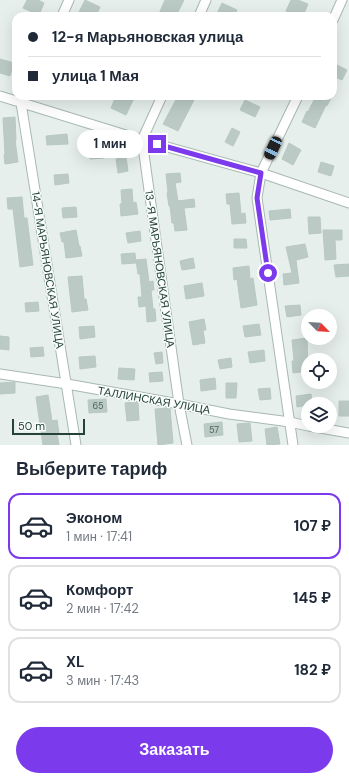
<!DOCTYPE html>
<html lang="ru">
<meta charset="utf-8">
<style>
body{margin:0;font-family:"DM Sans",sans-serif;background:#f2f2f3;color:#1f2937;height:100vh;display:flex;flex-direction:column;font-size:15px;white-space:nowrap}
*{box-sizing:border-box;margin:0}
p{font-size:13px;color:#747a83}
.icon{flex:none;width:22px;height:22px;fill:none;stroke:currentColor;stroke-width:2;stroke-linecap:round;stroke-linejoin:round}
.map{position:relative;height:445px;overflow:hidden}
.sheet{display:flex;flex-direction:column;background:#fff;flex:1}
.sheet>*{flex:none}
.guide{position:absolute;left:12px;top:12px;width:325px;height:88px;border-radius:12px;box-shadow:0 4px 16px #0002;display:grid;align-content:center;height:88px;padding:0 16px;background:#fff}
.needle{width:26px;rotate:115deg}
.fabs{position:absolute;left:301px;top:309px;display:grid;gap:8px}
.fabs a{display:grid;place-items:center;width:36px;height:36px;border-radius:50%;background:#fff;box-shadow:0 4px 16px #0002;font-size:20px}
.scale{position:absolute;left:12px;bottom:10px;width:73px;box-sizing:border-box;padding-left:4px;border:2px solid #24423a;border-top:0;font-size:11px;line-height:14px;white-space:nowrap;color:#24423a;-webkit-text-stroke:3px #f7fbf9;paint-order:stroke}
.end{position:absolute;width:18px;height:18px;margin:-9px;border:5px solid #7c3aed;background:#fff;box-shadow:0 0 0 2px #fff}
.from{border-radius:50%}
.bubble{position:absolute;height:28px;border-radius:14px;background:#fff;box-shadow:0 4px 16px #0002;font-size:13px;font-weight:700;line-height:28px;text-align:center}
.car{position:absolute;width:12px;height:24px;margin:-12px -6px;border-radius:5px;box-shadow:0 0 3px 1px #0007;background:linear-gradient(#222 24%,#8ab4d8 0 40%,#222 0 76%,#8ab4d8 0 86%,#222 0)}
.guide b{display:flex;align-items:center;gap:14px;height:38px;font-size:15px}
.guide b+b{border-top:1px solid #e0e1e3}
.guide i{width:10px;height:10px;background:#1f2937}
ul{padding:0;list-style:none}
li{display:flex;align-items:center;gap:12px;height:66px;margin:0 8px 6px;padding:0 8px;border:2px solid #e0e1e3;border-radius:12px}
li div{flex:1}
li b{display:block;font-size:15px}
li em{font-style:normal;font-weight:700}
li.active{border-color:#7c3aed}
li>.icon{width:36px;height:36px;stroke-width:1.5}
h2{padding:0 16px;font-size:18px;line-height:48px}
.action{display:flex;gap:8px;margin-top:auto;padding:8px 16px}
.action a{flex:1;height:46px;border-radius:24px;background:#7c3aed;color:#fff;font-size:16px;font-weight:700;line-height:46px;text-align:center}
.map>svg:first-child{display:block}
.building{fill:#bbcac4;stroke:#b8c9c2}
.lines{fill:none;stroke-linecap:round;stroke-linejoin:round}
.minor-casing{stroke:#a8b8b2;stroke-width:11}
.minor{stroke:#fff;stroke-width:9}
.route{stroke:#7c3aed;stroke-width:5}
.labels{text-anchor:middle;stroke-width:3;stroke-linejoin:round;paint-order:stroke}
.number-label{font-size:9px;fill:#4a645c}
.street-label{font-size:11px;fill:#24423a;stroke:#f7fbf9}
</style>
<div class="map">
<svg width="349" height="445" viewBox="0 0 349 445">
<rect width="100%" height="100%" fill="#e6efeb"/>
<path class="building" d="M27 0H38L44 3 39 15 23 8Z
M85 0 100 7 96 16H88L79 12Z
M165 0H184L176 16H158Z
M291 0H298L308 4 303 16H298L286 11Z
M222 3 237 10 234 16H216Z
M0 59 14 63 10 76 0 73Z
M333 63 347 70 342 80 333 76Z
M116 96H135L126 115 111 108Z
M178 96H196L178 131 163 124Z
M316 96H332L327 106 326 105 315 128 302 122 307 111 308 112Z
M245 100 260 107 255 117 240 110Z
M15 117 16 140H15L18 162 5 164 4 155 5 154 3 118Z
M232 128 240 132 233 146 225 142Z
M67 134 68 144 47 145 46 136Z
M289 143 301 150 293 165 282 159Z
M103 148 104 158 90 159 89 149Z
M126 157 128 171 118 173 116 159Z
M321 162 334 166 331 176 318 172Z
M180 173 181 182 175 183 178 201 194 199 195 207 184 208 187 230 175 231 174 223H172L170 206H169L167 193 168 192 166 174Z
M68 174 69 183 55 185 54 175Z
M132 189 133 203 136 202 138 214 121 216 120 204H122L121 190Z
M239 193 241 214 245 213 246 223 232 224 230 204H227L226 194Z
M22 197 24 218H27L33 265 20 267 13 209H8L7 198Z
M76 207 77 217 63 218 62 208Z
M290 209 291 218 270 220 269 211Z
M308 217H320L321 233 309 234Z
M76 230 79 246H80L82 256 66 258 64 242H62L60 233Z
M323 230H342V240H335L336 259 325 260Z
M140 231 141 241 128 243 126 233Z
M234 239H246L247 248H234Z
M305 244 308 257 296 260 299 283 284 285 283 274 292 273 286 247Z
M135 253 136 263 122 264 121 254Z
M193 258 195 268 182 270 180 261Z
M146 259 149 282 153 281 154 290H151L153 309H155L156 321 147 322 146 306 139 307 138 297H142L140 274H138L136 260Z
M349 264V276L336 277 334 265Z
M249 266 250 279 253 278 257 305 241 308 237 279 234 280 233 268Z
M82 276 84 299H86L88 310 72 312 68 277Z
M202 283 204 296 186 299 184 286Z
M38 302 39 311 26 312 25 303Z
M300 305 301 315 287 317 285 306Z
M204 319 206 330H203L205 343 193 345 189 322Z
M259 324 261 335 245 337 243 326Z
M94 326 95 337 80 339 79 327Z
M0 336 9 337V350L0 349Z
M307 338 308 371 293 373 292 361H294L292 340Z
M43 347 44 356 31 357 30 348Z
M264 350 265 361 250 363 248 352Z
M162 352 163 363 156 364 154 353Z
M95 356 96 367 80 369 79 357Z
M231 358 232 367 220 369 218 360Z
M119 368 135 369 134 380 118 379Z
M162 372 163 381 150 382 149 373Z
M215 378 216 389 201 391 200 380Z
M15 382V393L0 394V383Z
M226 383H237L236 398H226Z
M270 388 271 399 260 400 258 389Z
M311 394 312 404H308V405L297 407 296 396Z
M48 395 52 421 57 420 59 433H57L59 445H43L36 397Z
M106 399 107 412 89 413 88 400Z
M339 401H349V416H339Z
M136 402 138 403 139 420 127 421 125 403Z
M167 408H170L173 443 158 445 155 409Z
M222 422 223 435 205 437 204 424Z
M250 423 252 441 239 442 237 424Z
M277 427 280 444 267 445 265 429Z"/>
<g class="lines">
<g class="minor-casing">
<path id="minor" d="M62 16 69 0
M199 16 206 0
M333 20 342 0
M0 96 142 140 261 173 349 203
M24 96 21 103 76 445
M162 96 142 140 179 404 187 445
M0 374 67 384 179 404 229 414 290 422 308 426
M309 426 349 433
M293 445 257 198 261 173 298 96"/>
</g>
<use href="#minor" class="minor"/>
</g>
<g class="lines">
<path class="route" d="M157 144 261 173 257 198 268 273"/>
</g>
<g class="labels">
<g class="number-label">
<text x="98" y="409">65</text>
<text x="214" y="433">57</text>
</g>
<g class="street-label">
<text transform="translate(160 269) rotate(82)" y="4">13-Я МАРЬЯНОВСКАЯ УЛИЦА</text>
<text transform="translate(48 270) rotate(81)" y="4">14-Я МАРЬЯНОВСКАЯ УЛИЦА</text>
<text transform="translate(154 400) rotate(10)" y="4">ТАЛЛИНСКАЯ УЛИЦА</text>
</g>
</g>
</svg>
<div class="fabs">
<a><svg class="needle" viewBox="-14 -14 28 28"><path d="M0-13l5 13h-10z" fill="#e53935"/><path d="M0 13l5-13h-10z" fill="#747a83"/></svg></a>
<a><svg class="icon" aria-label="locate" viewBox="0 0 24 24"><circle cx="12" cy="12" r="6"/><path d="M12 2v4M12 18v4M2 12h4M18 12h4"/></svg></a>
<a><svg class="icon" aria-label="layers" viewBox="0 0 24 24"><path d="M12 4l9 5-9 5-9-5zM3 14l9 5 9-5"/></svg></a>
</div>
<div class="scale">50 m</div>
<i class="end from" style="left:268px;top:273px"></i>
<i class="end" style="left:157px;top:144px"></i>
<div class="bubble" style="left:77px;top:130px;width:66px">1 мин</div>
<i class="car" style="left:273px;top:148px;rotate:205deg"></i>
<div class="guide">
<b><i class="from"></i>12-я Марьяновская улица</b>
<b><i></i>улица 1 Мая</b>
</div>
</div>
<section class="sheet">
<h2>Выберите тариф</h2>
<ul>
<li class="active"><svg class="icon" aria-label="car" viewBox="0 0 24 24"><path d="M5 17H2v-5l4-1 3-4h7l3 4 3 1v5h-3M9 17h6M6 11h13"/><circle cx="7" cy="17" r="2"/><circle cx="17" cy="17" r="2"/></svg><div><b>Эконом</b><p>1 мин · 17:41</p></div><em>107 ₽</em></li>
<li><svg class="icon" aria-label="car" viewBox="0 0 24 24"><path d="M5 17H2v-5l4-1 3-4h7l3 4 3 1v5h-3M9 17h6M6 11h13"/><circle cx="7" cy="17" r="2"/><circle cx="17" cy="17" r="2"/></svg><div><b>Комфорт</b><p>2 мин · 17:42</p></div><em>145 ₽</em></li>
<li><svg class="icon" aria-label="car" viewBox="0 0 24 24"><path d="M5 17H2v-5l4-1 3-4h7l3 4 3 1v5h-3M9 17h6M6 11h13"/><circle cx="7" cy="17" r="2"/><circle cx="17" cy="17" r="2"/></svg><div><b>XL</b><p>3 мин · 17:43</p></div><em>182 ₽</em></li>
</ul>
<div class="action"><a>Заказать</a></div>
</section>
